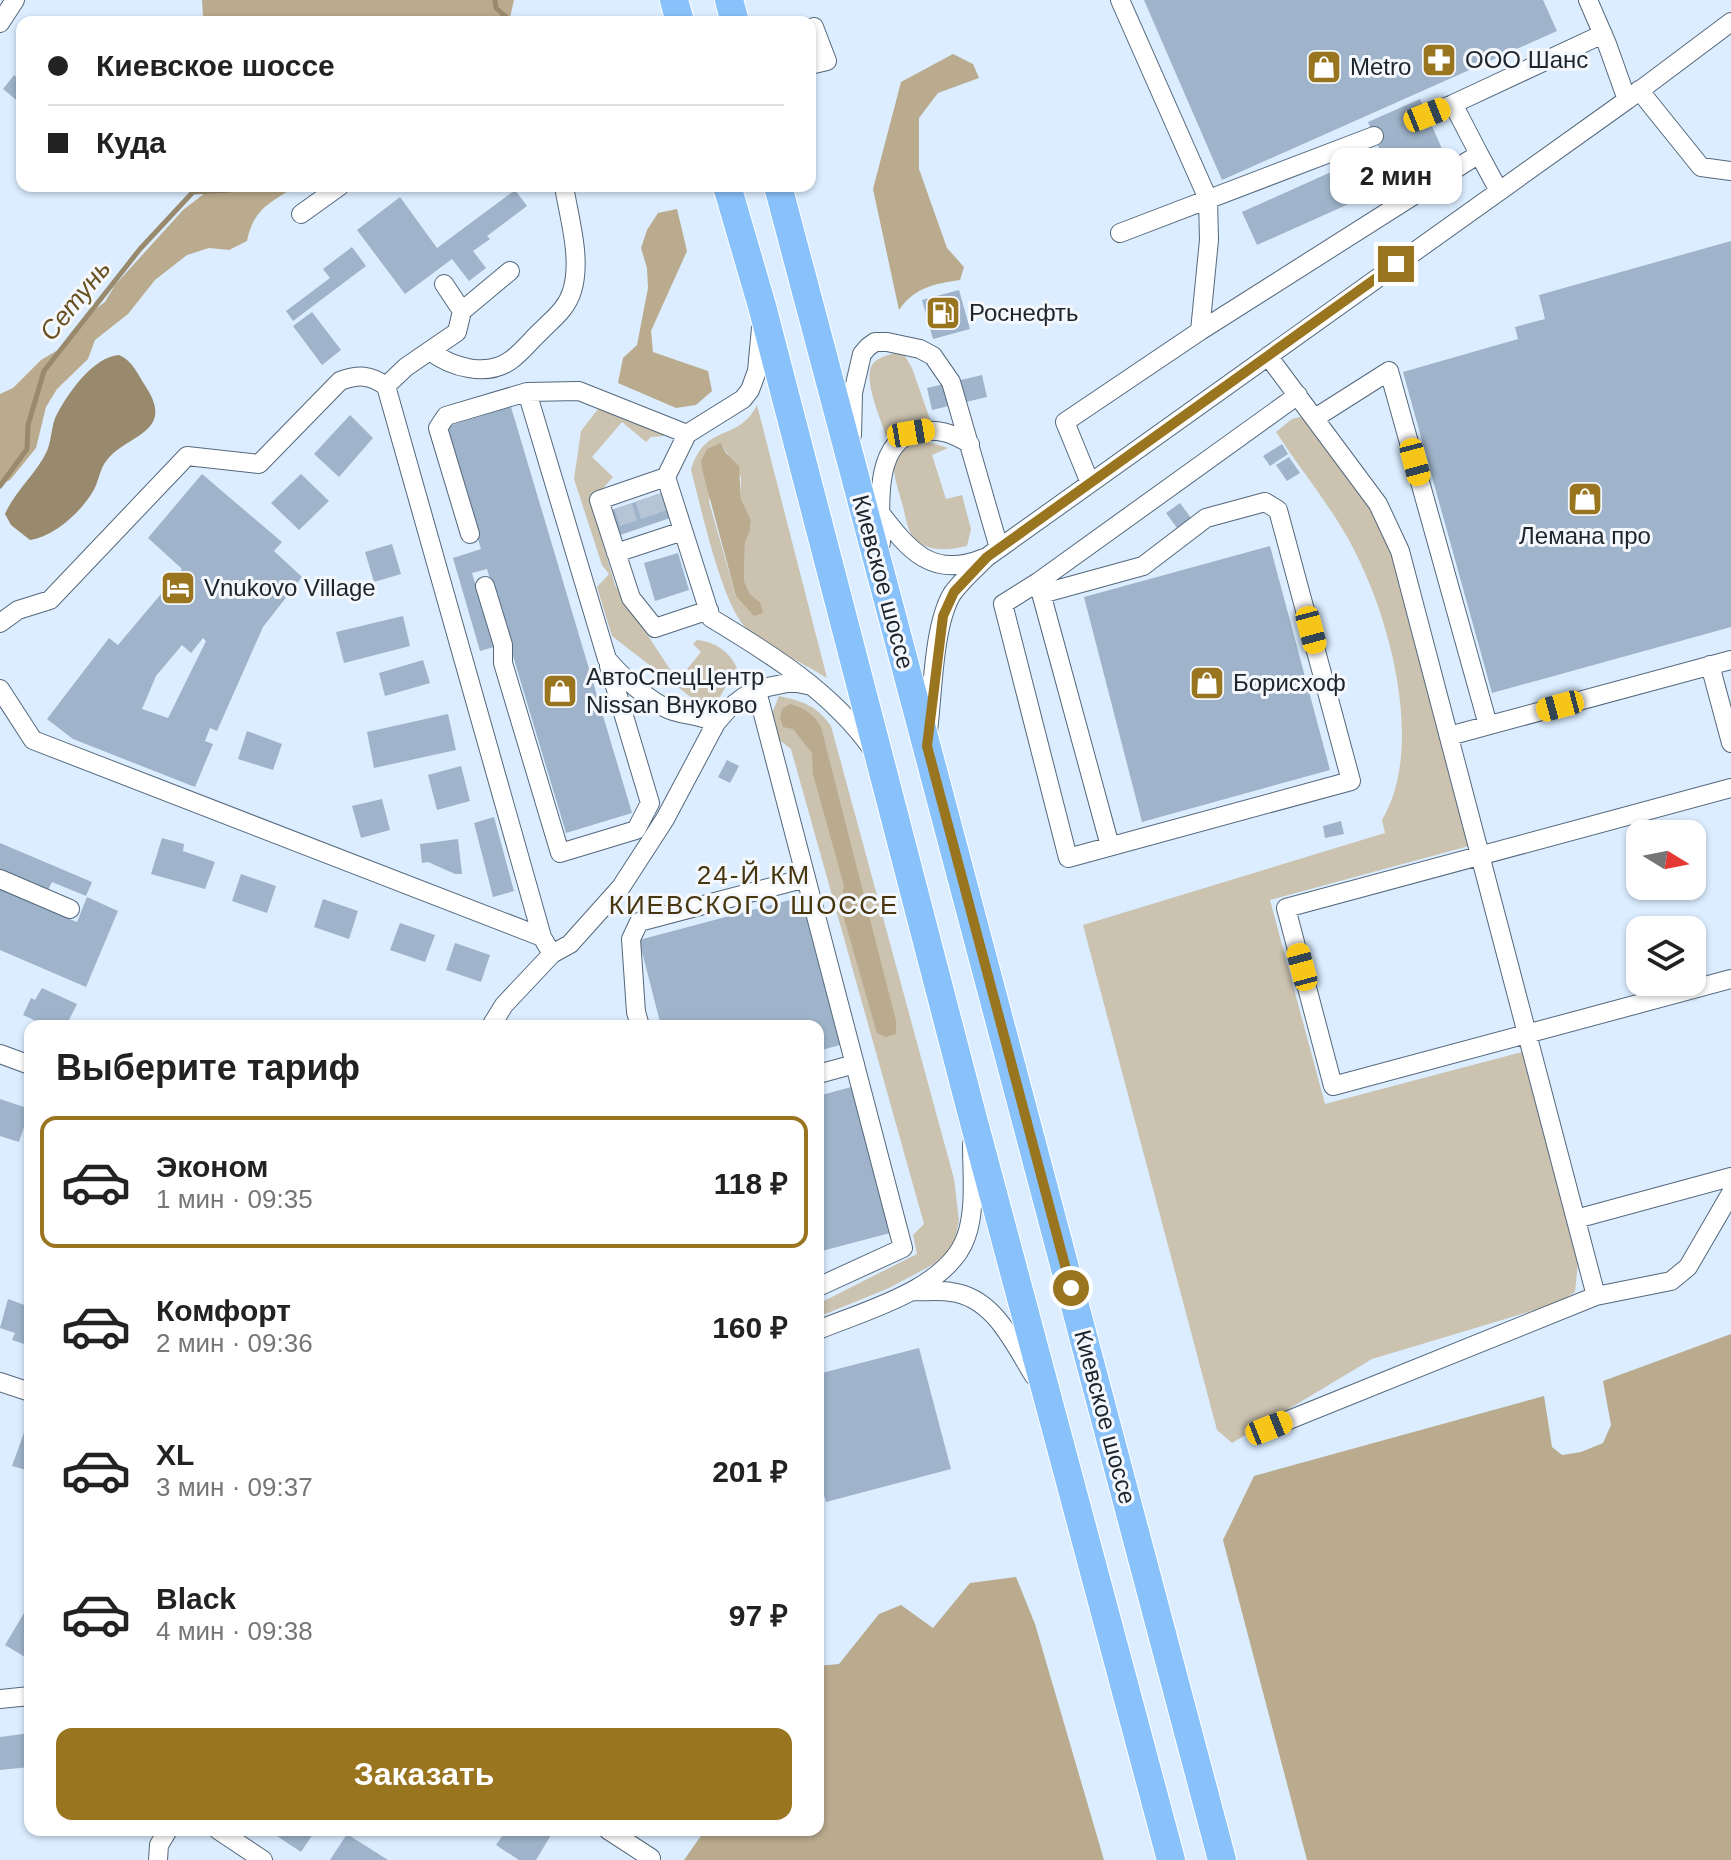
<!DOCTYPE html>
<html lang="ru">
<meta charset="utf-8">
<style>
body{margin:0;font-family:Arial,sans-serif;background:#f2f2f2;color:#222;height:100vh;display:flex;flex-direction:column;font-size:30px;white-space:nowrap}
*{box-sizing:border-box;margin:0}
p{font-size:26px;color:#767676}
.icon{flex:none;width:44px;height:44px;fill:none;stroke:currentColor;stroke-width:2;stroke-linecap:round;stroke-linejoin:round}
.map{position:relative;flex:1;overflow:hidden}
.details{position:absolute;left:24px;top:1020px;width:800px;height:816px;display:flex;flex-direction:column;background:#fff;border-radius:16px;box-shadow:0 2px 6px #0004}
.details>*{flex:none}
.hud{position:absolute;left:16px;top:16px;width:800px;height:176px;border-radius:16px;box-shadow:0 2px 6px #0004;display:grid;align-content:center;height:176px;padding:0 32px;background:#fff}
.needle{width:52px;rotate:100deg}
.fabs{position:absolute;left:1626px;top:820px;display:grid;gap:16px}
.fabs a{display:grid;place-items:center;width:80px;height:80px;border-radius:16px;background:#fff;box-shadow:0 2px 6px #0004;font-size:40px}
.end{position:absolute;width:36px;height:36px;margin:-18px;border:10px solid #9a7520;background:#fff;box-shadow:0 0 0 4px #fff}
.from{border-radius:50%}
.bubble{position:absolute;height:56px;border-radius:16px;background:#fff;box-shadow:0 2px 6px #0004;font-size:26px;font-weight:700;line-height:56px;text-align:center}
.car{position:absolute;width:24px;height:48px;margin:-24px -12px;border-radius:10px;box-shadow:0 0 6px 2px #0007;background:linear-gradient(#f5c518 24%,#345 0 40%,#f5c518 0 76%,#345 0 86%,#f5c518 0)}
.hud b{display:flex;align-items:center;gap:28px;height:76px;font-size:30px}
.hud b+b{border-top:2px solid #e0e0e0}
.hud i{width:20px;height:20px;background:#222}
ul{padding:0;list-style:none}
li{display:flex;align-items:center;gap:24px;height:132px;margin:0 16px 12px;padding:0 16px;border:4px solid transparent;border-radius:16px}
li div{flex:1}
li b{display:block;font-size:30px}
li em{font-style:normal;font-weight:700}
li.on{border-color:#9a7520}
li>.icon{width:72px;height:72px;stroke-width:1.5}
h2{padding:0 32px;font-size:36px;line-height:96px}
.action{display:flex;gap:16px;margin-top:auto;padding:16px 32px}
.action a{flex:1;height:92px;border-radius:16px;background:#9a7520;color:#fff;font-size:32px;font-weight:700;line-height:92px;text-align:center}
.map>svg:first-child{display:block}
.green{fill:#cbc2b0;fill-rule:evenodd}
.forest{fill:#baab8e}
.water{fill:#998a6e}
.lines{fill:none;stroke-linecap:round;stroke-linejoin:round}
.stream{stroke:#998a6e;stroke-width:5}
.building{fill:#9fb4ca;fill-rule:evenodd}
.minor-tunnel{stroke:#b5c5d5;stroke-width:18;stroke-dasharray:18 9;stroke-linecap:butt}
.minor-casing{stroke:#54687c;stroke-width:20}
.highway-casing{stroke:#fff;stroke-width:30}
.minor{stroke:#fff;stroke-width:18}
.highway{stroke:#89c2fb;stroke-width:28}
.route{stroke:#9a7520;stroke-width:10}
.labels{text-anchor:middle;stroke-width:6;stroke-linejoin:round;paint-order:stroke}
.poi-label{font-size:24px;fill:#1c242c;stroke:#f4f8fd;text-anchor:start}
.street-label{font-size:24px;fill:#1c242c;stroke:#f4f8fd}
.water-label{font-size:26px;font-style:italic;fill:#68511f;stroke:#f4f8fd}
.neighbourhood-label{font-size:26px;letter-spacing:2px;fill:#47350e;stroke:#f4f8fd}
</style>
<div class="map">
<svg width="1731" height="1860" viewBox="0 0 1731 1860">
<rect width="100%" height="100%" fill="#dbedff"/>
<path class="green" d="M902 351 912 368 932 425C913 424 901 426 886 436 881 420 863 380 872 365 878 356 892 354 902 351Z
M605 400 663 429 664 436 651 437 646 442 622 422 592 457 613 477 591 502 615 585 673 674 687 669 701 652 693 644 697 640C716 642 729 651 737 668L715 705H701L612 636 597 587 609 574 602 565 574 479 581 431Z
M757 405 827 678C802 662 769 649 747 629 722 606 701 507 691 470 705 422 738 443 757 405ZM721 443 741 477V499L751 520 750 531 745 542 744 581 750 594 760 602 736 596 709 502Z
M1300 417 1305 419 1371 507 1394 554 1469 846 1270 900 1325 1104 1522 1052 1578 1263 1575 1292 1558 1303 1372 1359 1232 1443 1217 1430 1083 925 1385 833 1382 820C1426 746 1389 614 1351 544 1330 505 1300 469 1276 432L1292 419Z
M929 442 948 448 932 455 946 499 962 495 971 529 967 546C950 550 928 553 914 538 907 531 905 513 902 503 892 469 883 446 929 442Z
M779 696C803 701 817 706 831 726L954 1179 959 1220 955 1240 947 1252 934 1264 889 1288 818 1317 820 1303 917 1254 913 1235 924 1224 791 749 774 736 770 718Z"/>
<path class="forest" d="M202 0H514L509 22H212L203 16Z
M953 54 973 64 979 78 938 93 919 118V169L947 248 964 267 960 280C934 284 915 287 899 310L873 189 901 82Z
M214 186H296C269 204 254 208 247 241L229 250 209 248 187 255 155 280 128 314 95 340 88 359 57 389 46 407 36 448 10 480 0 485V394L13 388 41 360 58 350 83 318 105 302 115 285 183 210Z
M677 209 687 251 651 331 653 352 708 371 712 391 696 405 676 408 618 383 623 358 637 345 648 288 647 268 641 248 647 230 658 213Z
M721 443 726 453 739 466 741 499 751 520 750 531 745 542 744 581 750 594 760 602 763 613 754 616 736 596 703 473 701 461 707 449Z
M790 704C804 708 814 714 821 727L896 1021V1034L886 1037 877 1033 843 915 841 905 844 886 813 774 812 753 793 729 783 727 780 718 782 709Z
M1731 1334V1860H1307L1223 1540 1254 1476 1544 1396 1552 1447 1562 1455 1581 1452 1603 1443 1611 1425 1603 1381Z
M1016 1577 1035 1624 1104 1860H684L705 1830H818V1666L839 1664 879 1614 901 1605 933 1628 970 1583Z"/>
<path class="water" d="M119 355C133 361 138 375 146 387 176 433 126 435 107 460 99 469 99 483 92 493 79 514 54 536 30 540L11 525 5 514C15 491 36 474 47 451 52 439 51 425 57 414 69 392 93 357 119 355Z"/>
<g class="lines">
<path class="stream" d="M495 0 496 8 506 17 507 22
M0 486 27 449 28 425 44 371 140 249 193 192 230 190 235 186"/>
</g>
<path class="building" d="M1144 0H1543L1557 31 1222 180Z
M14 75 22 82 20 103 3 89Z
M1420 99 1447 160 1257 245 1242 212 1380 150 1368 122Z
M515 190 527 206 487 236 490 239 473 251 486 268 469 281 452 259 405 294 357 230 400 197 437 248Z
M1731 241V627L1492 693 1403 372 1518 339 1515 327 1545 319 1539 295Z
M352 247 366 266 293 321 286 311 330 278 323 269Z
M959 290 970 329 933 339 922 300Z
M312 312 341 350 322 365 293 326Z
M982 375 987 397 932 410 927 388Z
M511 407 632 813 566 833 487 569 472 573 494 647 480 651 453 558 481 549 445 427Z
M350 415 373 438 339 477 314 454Z
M1282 444 1288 454 1270 466 1263 456Z
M1289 457 1300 473 1287 481 1276 465Z
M202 474 282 542 274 551 302 577 263 627 217 731 210 728 205 741 213 744 195 787 73 739 47 719 109 638 118 645 182 569 148 538ZM203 638 206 641 168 718 142 709 156 676 182 645 191 653Z
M301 474 329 501 299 530 271 503Z
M676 488 685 513 617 536 609 511Z
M1180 503 1191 518 1177 528 1166 513Z
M392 544 401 574 374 582 365 552Z
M1270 546 1330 770 1142 822 1084 597Z
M678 553 689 590 655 601 644 563Z
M403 616 410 646 344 663 336 632Z
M423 660 430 683 385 696 379 673Z
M448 714 456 750 374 768 367 732Z
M247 731 282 744 273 770 238 759Z
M727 760 739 766 730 783 718 777Z
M461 766 470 801 437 810 428 775Z
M382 799 390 830 361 838 352 806Z
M494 817 514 891 493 897 474 823Z
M1341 821 1344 834 1325 838 1323 826Z
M162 838 184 844 183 851 215 862 205 889 151 874Z
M458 839 462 874H455L428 862 422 863 420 844Z
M0 843 92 882 86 896 52 882 47 892 0 872Z
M241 874 276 886 267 913 232 901Z
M0 889 77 922 87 897 118 911 86 987 0 950Z
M801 897 840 1045 818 1051V1026H661L639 940Z
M323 899 358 911 349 939 314 927Z
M400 923 435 935 425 962 390 950Z
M455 943 490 955 481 982 446 970Z
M42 988 77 1004 66 1026H47L23 1015 31 998 35 1000Z
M855 1086 894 1232 818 1252V1096Z
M0 1099 30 1109 19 1142 0 1136Z
M8 1299 30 1307V1346L12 1340 15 1333 0 1328Z
M919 1348 951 1469 826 1502 818 1473V1374Z
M26 1427 30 1429V1471L12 1466Z
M30 1603V1660L5 1645Z
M30 1733V1767L0 1770V1737Z
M281 1830H313L315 1831 301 1852 277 1836Z
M506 1830H554L536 1860H519L496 1845Z
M347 1834 388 1860H330Z"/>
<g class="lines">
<path class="minor-tunnel" d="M661 493 669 518
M644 499 652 524
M623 506 631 531"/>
<g class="minor-casing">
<path id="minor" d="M1120 0 1208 199 1209 240 1200 331
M1588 0 1607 44 1627 100
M0 23 15 0
M810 65 827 61 814 27
M1639 90 1701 167 1731 171
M1453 104 1603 34
M1479 154 1499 191
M301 214 340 186
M1120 233 1374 136
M444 284 462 311
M761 328 757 371 750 390 743 399 687 434 666 477 711 618C771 654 832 692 873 750
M430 351C451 367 487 378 511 360 522 352 532 339 542 330 554 318 567 308 572 291 582 259 569 218 564 186
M1268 356 1378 504 1400 551 1596 1296 1671 1281 1688 1267 1731 1193
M386 386 406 367 457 332 462 311 510 271
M1315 418 1389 371 1488 725
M687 434 579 391 527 392 607 659C621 676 652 704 673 711 689 716 701 715 716 723
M852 435 853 393 862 354 868 347 875 342H887L920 349 933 356 951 382 999 548
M666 477 599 500 631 598 655 628 709 610
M1090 483 1065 422 1200 331 1479 154 1453 104 1427 115
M878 510C908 549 931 580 984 558
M470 534 438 428 446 416 527 392
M881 543C880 510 873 441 917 432 938 428 952 433 970 444
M616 553 683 531
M1038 582 1003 604 1068 858 1351 781 1278 510 1265 502 1206 518 1143 566 1041 594
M485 586 503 645V663L560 853 636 830 650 803 609 666
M0 623 18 610 50 600 187 456 259 464 340 381C359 374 370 375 386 386L542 937
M1710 665 1731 743
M0 689 33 740 542 937 552 954
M757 691 903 1248 818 1287
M928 731C933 693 933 626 952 594 961 581 975 569 987 557L1627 100 1731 22
M1449 736 1731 660
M1731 788 1286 908 1333 1086 1731 979
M1110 846 1038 582 1298 395
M0 879 70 909
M491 1026 504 1005 552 954 570 944 621 887 665 819 716 723 729 708 745 696 763 688 792 682 807 685
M640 1026 636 1012 631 939 639 922 806 878
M0 1054 30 1065
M818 1074 855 1064
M1576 1219 1731 1177
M912 1291C925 1292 938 1290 951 1292 994 1297 1014 1344 1034 1376
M818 1330C864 1311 948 1289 966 1237 976 1210 972 1173 972 1144
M0 1382 30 1392
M1269 1428 1596 1296
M0 1699 30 1696
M218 1830 263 1860
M608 1830 651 1858
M158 1860 159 1845 168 1830"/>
</g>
<g class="highway-casing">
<path id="highway" d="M674 0 680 22
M729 0 735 22
M727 186 762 306 971 1111 1171 1860
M778 186 1222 1860"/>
</g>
<use href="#minor" class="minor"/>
<use href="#highway" class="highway"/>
</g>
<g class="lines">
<path class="route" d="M1071 1288 927 746 943 616 954 592 987 557 1396 264"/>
</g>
<defs>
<g id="pharmacy-square" transform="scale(1.8)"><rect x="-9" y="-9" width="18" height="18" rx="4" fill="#9a7520" stroke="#f4f8fd"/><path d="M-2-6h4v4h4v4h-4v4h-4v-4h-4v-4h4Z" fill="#fff"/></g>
<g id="shop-square" transform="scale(1.8)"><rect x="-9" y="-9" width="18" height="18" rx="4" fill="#9a7520" stroke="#f4f8fd"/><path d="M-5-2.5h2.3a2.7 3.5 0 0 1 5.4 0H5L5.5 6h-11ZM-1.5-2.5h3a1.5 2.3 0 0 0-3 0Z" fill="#fff"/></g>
<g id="fuel-square" transform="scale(1.8)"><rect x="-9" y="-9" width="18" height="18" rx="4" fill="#9a7520" stroke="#f4f8fd"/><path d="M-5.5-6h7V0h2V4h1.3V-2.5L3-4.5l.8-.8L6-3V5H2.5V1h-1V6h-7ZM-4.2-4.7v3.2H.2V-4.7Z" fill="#fff"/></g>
<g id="hotel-square" transform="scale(1.8)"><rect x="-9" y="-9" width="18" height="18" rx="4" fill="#9a7520" stroke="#f4f8fd"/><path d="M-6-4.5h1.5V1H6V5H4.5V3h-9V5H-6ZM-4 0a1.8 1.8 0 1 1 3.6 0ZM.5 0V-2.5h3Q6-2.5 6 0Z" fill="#fff"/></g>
</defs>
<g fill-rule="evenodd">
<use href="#pharmacy-square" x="1439" y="60"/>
<use href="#shop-square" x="1324" y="67"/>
<use href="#fuel-square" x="943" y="313"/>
<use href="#shop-square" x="1585" y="499"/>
<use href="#hotel-square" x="178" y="588"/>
<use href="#shop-square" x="1207" y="683"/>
<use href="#shop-square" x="560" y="691"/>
</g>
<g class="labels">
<g class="poi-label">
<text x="1465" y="68">ООО Шанс</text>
<text x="1350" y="75">Metro</text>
<text x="969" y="321">Роснефть</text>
<text x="1585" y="544" text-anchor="middle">Лемана про</text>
<text x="204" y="596">Vnukovo Village</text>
<text x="586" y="685">АвтоСпецЦентр<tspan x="586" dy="28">Nissan Внуково</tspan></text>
<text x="1233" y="691">Борисхоф</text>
</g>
<g class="street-label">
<text transform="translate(883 582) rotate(75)" y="8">Киевское шоссе</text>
<text transform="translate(1105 1417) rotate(75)" y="8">Киевское шоссе</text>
</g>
<g class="water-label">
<text transform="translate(75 300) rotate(-51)" y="9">Сетунь</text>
</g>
<g class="neighbourhood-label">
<text x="754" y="884">24-Й КМ<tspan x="754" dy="30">КИЕВСКОГО ШОССЕ</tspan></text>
</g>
</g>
</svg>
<div class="fabs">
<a><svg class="needle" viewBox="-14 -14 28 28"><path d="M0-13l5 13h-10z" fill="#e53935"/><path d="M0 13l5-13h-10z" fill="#767676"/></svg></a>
<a><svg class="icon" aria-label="layers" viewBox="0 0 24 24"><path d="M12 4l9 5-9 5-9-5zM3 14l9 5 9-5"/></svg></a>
</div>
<i class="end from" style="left:1071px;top:1288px"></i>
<i class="end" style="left:1396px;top:264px"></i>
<div class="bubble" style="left:1330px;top:148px;width:132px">2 мин</div>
<i class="car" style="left:1427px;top:115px;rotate:68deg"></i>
<i class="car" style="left:911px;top:433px;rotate:80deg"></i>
<i class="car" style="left:1415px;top:462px;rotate:165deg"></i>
<i class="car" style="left:1311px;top:630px;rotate:165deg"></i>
<i class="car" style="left:1560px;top:706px;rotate:255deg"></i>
<i class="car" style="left:1302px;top:967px;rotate:345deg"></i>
<i class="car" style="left:1269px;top:1428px;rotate:68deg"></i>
<div class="hud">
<b><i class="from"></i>Киевское шоссе</b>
<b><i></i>Куда</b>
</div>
<section class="details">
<h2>Выберите тариф</h2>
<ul>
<li class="on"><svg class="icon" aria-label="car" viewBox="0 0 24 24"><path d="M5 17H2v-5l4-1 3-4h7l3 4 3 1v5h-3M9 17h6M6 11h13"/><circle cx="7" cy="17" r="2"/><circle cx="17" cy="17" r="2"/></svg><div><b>Эконом</b><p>1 мин · 09:35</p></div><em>118 ₽</em></li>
<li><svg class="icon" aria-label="car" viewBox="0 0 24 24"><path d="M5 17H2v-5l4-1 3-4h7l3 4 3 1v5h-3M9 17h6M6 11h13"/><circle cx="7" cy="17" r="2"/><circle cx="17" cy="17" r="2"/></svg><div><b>Комфорт</b><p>2 мин · 09:36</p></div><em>160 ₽</em></li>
<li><svg class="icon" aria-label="car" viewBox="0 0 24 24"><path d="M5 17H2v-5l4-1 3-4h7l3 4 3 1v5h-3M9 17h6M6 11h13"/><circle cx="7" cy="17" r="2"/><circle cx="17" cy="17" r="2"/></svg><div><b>XL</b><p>3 мин · 09:37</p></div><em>201 ₽</em></li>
<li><svg class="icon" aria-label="car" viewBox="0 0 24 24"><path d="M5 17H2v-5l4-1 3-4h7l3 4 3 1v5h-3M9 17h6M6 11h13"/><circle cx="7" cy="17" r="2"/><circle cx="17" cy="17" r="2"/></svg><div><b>Black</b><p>4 мин · 09:38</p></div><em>97 ₽</em></li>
</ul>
<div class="action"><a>Заказать</a></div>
</section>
</div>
